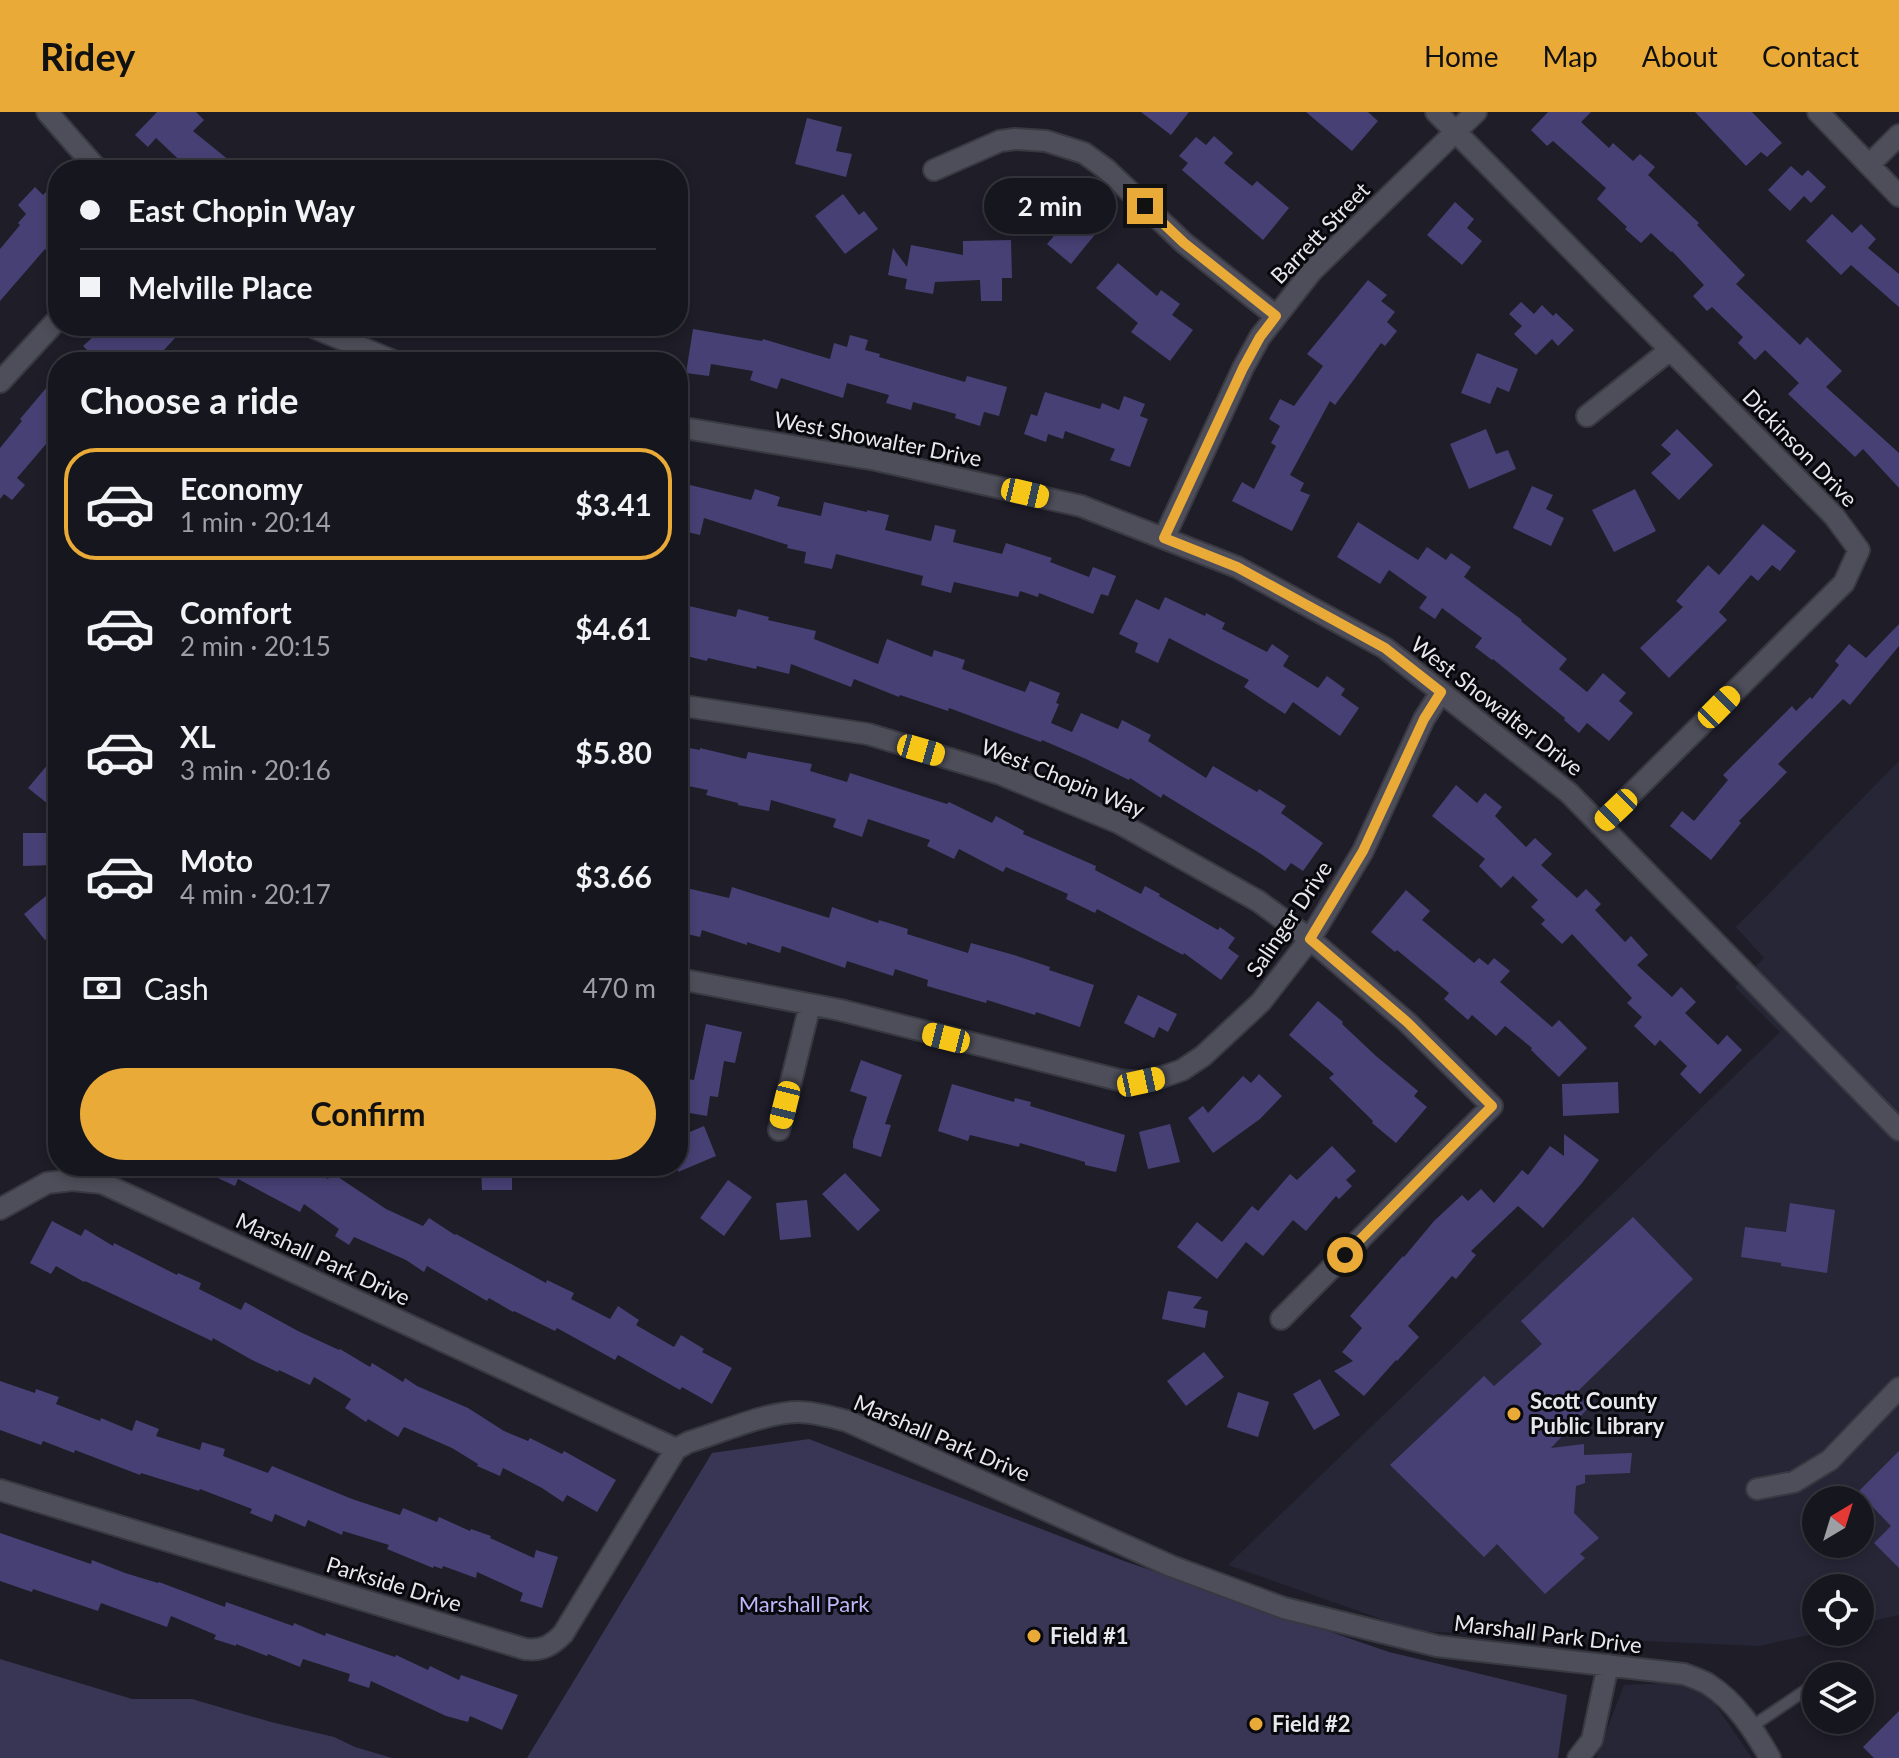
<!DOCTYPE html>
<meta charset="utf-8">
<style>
body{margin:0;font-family:Lato,sans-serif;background:#23232b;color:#f1f3f6;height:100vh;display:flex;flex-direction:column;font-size:30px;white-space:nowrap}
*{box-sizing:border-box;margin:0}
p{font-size:26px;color:#9e9fa4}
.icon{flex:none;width:44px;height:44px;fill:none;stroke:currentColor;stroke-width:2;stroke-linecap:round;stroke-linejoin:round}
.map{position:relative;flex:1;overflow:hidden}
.drawer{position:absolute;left:48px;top:240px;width:640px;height:824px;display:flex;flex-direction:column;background:#16161e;border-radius:32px;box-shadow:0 4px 12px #0003,0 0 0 2px #35353c}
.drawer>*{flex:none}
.guide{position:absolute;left:48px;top:48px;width:640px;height:176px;border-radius:32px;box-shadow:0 4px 12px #0003,0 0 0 2px #35353c;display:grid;align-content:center;height:176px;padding:0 32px;background:#16161e}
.needle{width:52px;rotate:38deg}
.buttons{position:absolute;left:1802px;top:1374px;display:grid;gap:16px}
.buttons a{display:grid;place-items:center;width:72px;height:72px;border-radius:50%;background:#16161e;box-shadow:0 4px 12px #0003,0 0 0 2px #35353c;font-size:40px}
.end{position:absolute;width:36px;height:36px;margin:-18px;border:10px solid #eaaa38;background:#111;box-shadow:0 0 0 4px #111}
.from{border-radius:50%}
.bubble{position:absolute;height:56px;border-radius:28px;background:#16161e;box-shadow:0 4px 12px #0003,0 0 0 2px #35353c;font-size:26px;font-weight:700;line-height:56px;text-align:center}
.car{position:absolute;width:24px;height:48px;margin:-24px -12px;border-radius:10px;box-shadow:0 0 6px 2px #0007;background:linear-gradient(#f5c518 24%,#345 0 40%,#f5c518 0 76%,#345 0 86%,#f5c518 0)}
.guide b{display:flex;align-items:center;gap:28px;height:76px;font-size:30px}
.guide b+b{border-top:2px solid #35353c}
.guide i{width:20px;height:20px;background:#f1f3f6}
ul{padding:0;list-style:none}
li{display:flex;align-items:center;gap:24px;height:112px;margin:0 16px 12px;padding:0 16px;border:4px solid transparent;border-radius:32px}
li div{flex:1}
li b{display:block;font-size:30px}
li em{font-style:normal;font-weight:700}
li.current{border-color:#eaaa38}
li>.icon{width:72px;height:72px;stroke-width:1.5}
h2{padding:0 32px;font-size:36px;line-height:96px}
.pay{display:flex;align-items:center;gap:20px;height:88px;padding:0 32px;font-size:30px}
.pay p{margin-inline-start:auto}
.primary-button{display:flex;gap:16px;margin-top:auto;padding:16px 32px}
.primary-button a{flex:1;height:92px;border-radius:48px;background:#eaaa38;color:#111;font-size:32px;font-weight:700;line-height:92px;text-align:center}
header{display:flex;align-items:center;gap:48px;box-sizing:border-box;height:112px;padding:0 40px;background:#eaaa38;color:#111}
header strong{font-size:38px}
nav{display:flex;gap:44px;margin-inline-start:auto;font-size:28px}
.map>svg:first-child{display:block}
.built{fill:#272637;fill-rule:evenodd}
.green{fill:#393655}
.building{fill:#474074}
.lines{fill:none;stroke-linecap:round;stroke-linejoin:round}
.service-casing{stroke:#393942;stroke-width:14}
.minor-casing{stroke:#393942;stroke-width:24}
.path{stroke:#8a8a93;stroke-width:4;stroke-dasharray:6 6;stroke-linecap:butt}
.service{stroke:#4e4e5a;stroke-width:10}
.minor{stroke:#4e4e5a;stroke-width:20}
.route{stroke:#eaaa38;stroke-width:10}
.poi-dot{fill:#eaaa38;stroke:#08080d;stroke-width:3}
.labels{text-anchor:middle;stroke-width:6;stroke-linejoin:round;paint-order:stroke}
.street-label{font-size:22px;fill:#e7e7ee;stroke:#08080d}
.poi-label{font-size:22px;font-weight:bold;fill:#e7e7ee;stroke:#08080d;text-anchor:start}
.park-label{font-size:22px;fill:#bdb8fa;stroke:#08080d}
</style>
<header>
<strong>Ridey</strong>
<nav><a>Home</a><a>Map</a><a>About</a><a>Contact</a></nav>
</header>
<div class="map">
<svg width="1899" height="1646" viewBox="0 0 1899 1646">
<rect width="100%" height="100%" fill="#1e1d28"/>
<path class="built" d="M1899 649V1503L1860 1512V1476H1816V1520H1822L1759 1534 1415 1519 1228 1453 1780 920 1735 875 1764 846 1736 815ZM1816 1388H1860V1432H1816Z
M1674 1571 1708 1582 1752 1646H1596L1624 1573Z"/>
<path class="green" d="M809 1327 1124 1449 1389 1540 1567 1583 1558 1646H527L712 1341Z
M0 1547 132 1587H192L271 1610 334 1625 355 1635 392 1646H0Z"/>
<path class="building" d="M157 0H196L204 8 193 19 241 58H190L156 26 148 35 135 23Z
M1141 0H1189L1171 23Z
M1306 0H1368L1378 9 1352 39Z
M1548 0H1591L1581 10 1609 36 1613 31 1633 49 1640 42 1655 55 1648 63 1699 111 1697 113 1745 163 1736 172 1800 233 1807 225 1842 259 1826 275 1899 341V376L1863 337 1855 345 1788 282 1799 271 1765 238 1755 248 1738 231 1743 225 1712 195 1707 199 1693 184 1704 173 1672 139 1671 140 1651 121 1641 131 1625 117 1627 115 1597 87 1606 76 1553 29 1547 34 1531 18Z
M1695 0H1752L1782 31 1767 45 1761 40 1746 54Z
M807 6 842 15 836 39 852 42 846 65 795 52Z
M1214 24 1233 41 1224 51 1252 74 1257 69 1289 96 1263 128 1182 58 1188 51 1179 44 1196 25 1206 33Z
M1791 54 1802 64 1808 58 1826 75 1811 91 1804 84 1790 99 1768 78Z
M58 67V149L45 137 0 189V137L20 113 18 111 26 102 18 93 35 75 43 83Z
M843 82 859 103 864 99 878 117 845 142 815 104Z
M1455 90 1474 107 1467 116 1482 129 1462 153 1427 123Z
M1069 97 1097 120 1071 152 1047 132 1060 117 1055 113Z
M1832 102 1852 121 1861 112 1876 127 1868 136 1899 162V195L1851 153 1841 163 1806 129Z
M1011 128 1012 166H1002V189H981L980 168 935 170 933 182 905 177 907 167 888 163 893 136 907 155 911 133 963 143V129Z
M1118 151 1157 184 1161 178 1180 192 1172 203 1193 218 1170 249 1131 220 1138 211 1096 176Z
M1368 168 1387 183 1381 189 1395 200 1387 210 1397 219 1385 234 1381 231 1335 293 1330 289 1290 363 1304 371 1300 379 1310 383 1292 419 1232 389 1242 370 1254 377 1276 334 1271 331 1280 314 1269 307 1280 287 1294 294 1323 254 1307 242Z
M1521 190 1534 202 1542 193 1553 204 1556 201 1574 218 1558 234 1552 227 1536 243 1514 222 1522 214 1509 202Z
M105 214H186L153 250H99L83 234Z
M693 217 762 229 763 227 830 247 834 231 847 235 850 223 868 228 865 238 880 242 879 245 965 270 967 264 1007 275 999 304 984 300 980 314 955 306 956 302 913 290 911 298 886 291 889 283 847 271 843 286 781 266 777 277 750 268 753 259 711 252 709 264 686 261Z
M1477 241 1518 257 1509 280 1497 275 1490 292 1461 281Z
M58 262V318L17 366 25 373 12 388 4 382 0 387V336L22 309 20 307Z
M1045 280 1100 297 1102 291 1119 298 1124 284 1145 292 1140 304 1148 307 1130 355 1110 348 1115 337 1065 319 1063 327 1048 322 1046 330 1024 322 1031 302 1037 304Z
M1486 317 1496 342 1508 338 1516 357 1469 377 1450 332Z
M1677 317 1713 353 1679 388 1651 361 1671 342 1661 333Z
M678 370 751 388 755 377 780 385 777 394 821 404 824 390 867 400V398L889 403 885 418 931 429 935 413 956 418 953 430 1002 442 1006 431 1052 446 1050 450 1089 465 1093 455 1116 464 1108 484 1101 482 1093 502 1039 481 1038 485 1020 479 1018 485 954 470 951 481 921 473 923 464 836 442 832 457 804 451 806 440 787 436 788 433 704 406 700 423 678 418Z
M1532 374 1553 383 1546 397 1564 406 1551 434 1513 416Z
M1635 377 1656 419 1614 440 1592 398Z
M1358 410 1418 448 1427 435 1446 448 1451 441 1471 455 1464 465 1522 508 1521 509 1567 547 1559 557 1587 580 1603 561 1626 581 1619 589 1633 601 1609 629 1587 611 1579 621 1564 608 1565 606 1493 547 1492 548 1475 535 1482 526 1442 496 1435 507 1419 496 1427 485 1389 458 1380 472 1337 445Z
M1763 412 1796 439 1780 459 1772 453 1758 469 1751 463 1719 500 1727 508 1669 566 1640 536 1683 495 1676 489 1708 453 1719 463Z
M1165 485 1205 504 1206 501 1225 511 1222 517 1267 540 1272 532 1289 544 1283 554 1318 576 1327 564 1345 577 1341 583 1359 596 1340 624 1293 590 1285 602 1244 575 1249 568 1169 526 1158 551 1135 540 1138 531 1119 522 1136 487 1159 498Z
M689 494 736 505 738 497 769 505 768 508 816 519 814 527 878 552 887 527 932 545 934 538 965 548 962 557 1025 580 1030 569 1060 581 1056 591 1059 592 1051 611 1072 620 1081 601 1118 617 1122 608 1151 623 1148 629 1206 666 1213 654 1257 680 1259 677 1286 694 1281 701 1323 731 1303 759 1291 751 1285 759 1261 742 1163 682 1161 686 1130 666 1129 668 1086 647 1042 628 1041 630 949 596 948 599 900 583 899 585 854 567 851 575 791 552 789 562 757 554 756 557 708 546 707 549 678 542Z
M1899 512V534L1850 593 1843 587 1778 652 1787 660 1739 709 1741 711 1711 748 1670 714 1682 699 1694 709 1728 668 1723 663 1792 594 1796 599 1810 585 1812 587 1839 553 1835 549 1849 532 1866 546Z
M678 634 700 638V636L746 647 748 640 812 652 810 659 847 670 850 661 947 692 949 690 992 711 996 704 1024 719 1023 722 1096 754 1095 758 1141 782 1145 774 1160 782 1159 784 1218 818 1220 815 1235 826 1228 836 1239 844 1221 868 1184 841 1183 843 1097 797 1095 801 1066 787 1068 782 1006 755 1003 760 959 737 954 747 927 734 930 728 868 707 862 725 833 715 836 707 771 688 769 699 738 693V691L706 683 708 678 678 672Z
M49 651 58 659V700L28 676Z
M1456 673 1477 691 1485 681 1502 695 1495 704 1526 735 1535 726 1552 742 1541 753 1577 786 1586 777 1601 792 1595 798 1625 830 1631 824 1648 843 1637 853 1672 885 1681 875 1696 890 1685 901 1718 933 1727 923 1742 938 1700 982 1680 962 1687 954 1660 928 1655 934 1634 914 1642 905 1627 891 1632 886 1572 822 1562 832 1541 812 1545 808 1531 795 1538 788 1513 764 1501 776 1479 754 1485 747 1432 704Z
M23 721H53V753L23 754Z
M58 774V817L45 828 24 802Z
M678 774 729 786 732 775 829 806 832 795 878 811 879 808 908 817 907 822 968 841 971 831 1014 843 1050 855 1049 858 1094 873 1080 915 1036 900 1035 903 987 888 986 891 927 874 928 868 895 857 893 864 847 849 845 856 782 834 780 841 747 830V833L702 818 700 825 678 820Z
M1406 778 1430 799 1422 808 1474 851 1479 846 1488 853 1494 846 1510 859 1500 870 1552 915 1559 908 1587 936 1559 965 1531 938 1532 936 1505 914 1496 924 1472 903 1468 908 1444 887 1449 881 1397 838 1395 840 1371 820Z
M1138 883 1177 902 1168 920 1159 915 1154 926 1124 911Z
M1318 889 1343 910 1342 912 1376 944 1418 979 1414 984 1427 995 1396 1031 1372 1011 1373 1009 1329 966 1334 962 1289 923Z
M706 912 742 920 735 951 724 949 718 985 710 984 707 1004 678 999V966L694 968Z
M861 948 902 963 885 1012 891 1013 881 1045 853 1036V1029L867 985 850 979Z
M1259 962 1282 984 1260 1007 1213 1041 1188 1006 1203 994 1208 1001 1243 964 1251 971Z
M1618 970 1619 1001 1563 1004 1562 972Z
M952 972 1014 990 1015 986 1031 990 1030 994 1125 1023 1116 1060 1085 1053V1050L1020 1031 1019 1035 970 1023 968 1029 938 1019Z
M1170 1012 1180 1050 1148 1057 1139 1020Z
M704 1014 716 1044 678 1060V1025Z
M1564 1022 1599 1048 1582 1071 1543 1116 1518 1094 1471 1139 1476 1143 1456 1167 1452 1164 1408 1214 1419 1225 1397 1249 1396 1248 1364 1284 1334 1259 1353 1249 1342 1240 1362 1216 1350 1204 1403 1144 1404 1145 1434 1109 1462 1083 1468 1089 1481 1077 1494 1091 1522 1058 1528 1063 1550 1034 1564 1044Z
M1332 1034 1356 1059 1346 1068 1352 1074 1339 1087 1336 1084 1306 1119 1293 1108 1263 1144 1246 1130 1217 1167 1177 1135 1197 1110 1222 1130 1252 1094 1258 1099 1290 1062 1297 1068Z
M192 1054H302L328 1067 332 1061 386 1097 423 1114 429 1106 455 1123 456 1122 546 1171 547 1168 574 1181 571 1187 610 1207 618 1194 639 1208 636 1213 674 1235 681 1223 704 1237 702 1240 732 1256 712 1292 682 1275 680 1278 618 1243 615 1248 557 1216 555 1219 514 1199 513 1200 489 1186 487 1189 427 1154 424 1160 406 1148 354 1125 349 1133 335 1124 339 1117 304 1092 300 1100 238 1067 235 1074Z
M481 1054H512V1078H482Z
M845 1061 880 1098 858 1119 822 1082Z
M728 1068 752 1085 724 1124 700 1106Z
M807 1088 811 1125 780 1128 776 1091Z
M1790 1091 1835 1098 1827 1161 1781 1154V1151L1741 1145 1745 1115 1786 1120Z
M1633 1105 1693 1167 1576 1281 1591 1293 1551 1336 1584 1332V1343L1632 1341 1630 1361 1585 1363V1371L1576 1374 1574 1401 1599 1426 1580 1442 1585 1446 1545 1482 1497 1432 1484 1445 1390 1353 1484 1264 1494 1274 1542 1232 1521 1209Z
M52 1109 81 1124 85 1117 113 1134 114 1131 177 1163 178 1161 201 1171 199 1177 241 1198 245 1190 298 1219 339 1238 340 1237 370 1255 372 1251 403 1270 405 1266 417 1274 468 1296 504 1319 528 1329 530 1326 562 1342 564 1339 616 1368 597 1400 567 1383 563 1390 542 1376 503 1356 500 1364 477 1354 478 1352 452 1336 404 1315 398 1325 368 1307 366 1310 345 1296 351 1287 314 1265 310 1273 279 1258 278 1260 252 1248 213 1226 212 1229 85 1169 84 1170 56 1154 51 1162 30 1151Z
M1168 1179 1202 1185 1193 1196 1208 1199 1205 1216 1162 1207Z
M1204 1240 1224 1265 1186 1294 1167 1269Z
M1320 1267 1340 1303 1314 1318 1293 1282Z
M0 1269 35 1281 36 1277 59 1285 56 1292 100 1309 101 1306 132 1319 136 1308 159 1317 156 1324 200 1338 202 1330 225 1337 223 1344 268 1361 272 1354 352 1387 400 1403 403 1396 437 1410 439 1405 470 1419 471 1417 491 1424 490 1426 534 1446 536 1438 558 1445 542 1496 520 1489 523 1481 477 1460 476 1466 443 1454 442 1457 434 1454 433 1456 387 1437 389 1433 343 1419 342 1423 308 1408 305 1415 275 1402 272 1410 250 1401 252 1397 200 1377 199 1379 141 1361 140 1363 75 1338 74 1341 43 1329 41 1333 0 1318Z
M1238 1280 1269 1290 1258 1325 1227 1315Z
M1899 1339V1456L1874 1431 1891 1414 1858 1380Z
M0 1421 91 1452 92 1448 125 1461 158 1471 159 1470 225 1495 226 1490 293 1514 294 1511 325 1524 326 1521 395 1545 396 1543 428 1558 430 1554 459 1568 461 1563 518 1583 502 1618 470 1604 468 1610 446 1604 371 1569 369 1576 348 1569 350 1562 303 1547 300 1555 268 1542 267 1544 236 1532V1534L214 1527 216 1523 171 1504 167 1515 101 1491 98 1499 33 1477 32 1480 0 1469Z
M1899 1599V1646H1874L1863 1635Z"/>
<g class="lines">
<g class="service-casing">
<path id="service" d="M1751 1615 1806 1578"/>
</g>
<g class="minor-casing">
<path id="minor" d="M47 0 98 58
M1436 0 1834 404 1859 438 1844 471 1600 713
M1818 0 1899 84
M1869 53 1899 23
M934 58 1000 29 1015 27 1046 29 1084 41 1106 57 1184 131 1276 204
M310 214 396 250
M0 270 58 207
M1587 304 1670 238
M678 315 876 348 1081 394 1237 455 1385 536 1569 681 1899 1018
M1164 426 1243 256 1260 225 1312 159 1476 0
M678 593 868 622 1000 662 1119 711 1258 789 1310 827 1407 910 1492 994 1281 1207
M678 868 690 869 840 898 1119 968 1141 970 1162 965 1182 958 1203 944 1261 890 1310 827 1363 739 1424 607 1441 580
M779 1018 810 893
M0 1097 47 1071 72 1068 102 1071 676 1337 689 1330C719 1321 767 1300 798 1300 814 1300 831 1305 847 1309L1171 1454 1284 1496 1437 1534 1684 1562C1692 1565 1701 1568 1708 1572 1736 1590 1754 1618 1770 1646
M1757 1377 1794 1370 1830 1348 1899 1276
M0 1378 525 1537C542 1539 551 1534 563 1522L676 1337
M1578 1646 1592 1628 1608 1553"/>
</g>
<path class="path" d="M1592 1278 1605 1290"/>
<use href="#service" class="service"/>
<use href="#minor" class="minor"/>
</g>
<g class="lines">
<path class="route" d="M1145 94 1184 131 1276 204 1260 225 1243 256 1164 426 1237 455 1385 536 1441 580 1424 607 1363 739 1310 827 1407 910 1492 994 1345 1143"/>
</g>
<g class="poi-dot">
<circle cx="1514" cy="1302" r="8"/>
<circle cx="1034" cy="1524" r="8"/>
<circle cx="1256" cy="1612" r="8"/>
</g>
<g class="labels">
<g class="street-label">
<text transform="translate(1320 121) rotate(-46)" y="8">Barrett Street</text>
<text transform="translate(878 327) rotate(11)" y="8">West Showalter Drive</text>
<text transform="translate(1800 336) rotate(46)" y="8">Dickinson Drive</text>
<text transform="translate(1497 594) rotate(38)" y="8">West Showalter Drive</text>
<text transform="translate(1063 666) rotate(22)" y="8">West Chopin Way</text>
<text transform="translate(1289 807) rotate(-56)" y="8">Salinger Drive</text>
<text transform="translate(323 1147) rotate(25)" y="8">Marshall Park Drive</text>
<text transform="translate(942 1326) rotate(23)" y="8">Marshall Park Drive</text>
<text transform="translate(394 1472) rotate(17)" y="8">Parkside Drive</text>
<text transform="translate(1548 1522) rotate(7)" y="8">Marshall Park Drive</text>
</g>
<g class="poi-label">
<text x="1530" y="1297">Scott County<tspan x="1530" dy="25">Public Library</tspan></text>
<text x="1050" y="1532">Field #1</text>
<text x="1272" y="1620">Field #2</text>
</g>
<g class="park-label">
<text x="804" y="1500">Marshall Park</text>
</g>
</g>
</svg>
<div class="buttons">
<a><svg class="needle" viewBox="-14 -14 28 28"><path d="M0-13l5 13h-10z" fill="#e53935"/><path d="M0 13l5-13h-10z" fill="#9e9fa4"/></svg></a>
<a><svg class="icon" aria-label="locate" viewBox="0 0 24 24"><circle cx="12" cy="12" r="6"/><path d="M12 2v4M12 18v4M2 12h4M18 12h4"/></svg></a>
<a><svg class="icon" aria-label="layers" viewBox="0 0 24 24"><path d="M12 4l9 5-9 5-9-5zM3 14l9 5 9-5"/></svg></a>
</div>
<i class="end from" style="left:1345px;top:1143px"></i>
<i class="end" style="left:1145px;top:94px"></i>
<div class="bubble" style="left:984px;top:66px;width:132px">2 min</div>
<i class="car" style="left:1025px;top:381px;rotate:103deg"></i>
<i class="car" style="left:1719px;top:595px;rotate:45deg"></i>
<i class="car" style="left:921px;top:638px;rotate:106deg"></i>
<i class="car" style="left:1616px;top:698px;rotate:226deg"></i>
<i class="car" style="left:946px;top:926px;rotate:284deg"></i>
<i class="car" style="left:1141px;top:970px;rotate:78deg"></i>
<i class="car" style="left:785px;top:993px;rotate:194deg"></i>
<div class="guide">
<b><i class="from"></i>East Chopin Way</b>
<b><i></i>Melville Place</b>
</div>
<section class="drawer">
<h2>Choose a ride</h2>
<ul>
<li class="current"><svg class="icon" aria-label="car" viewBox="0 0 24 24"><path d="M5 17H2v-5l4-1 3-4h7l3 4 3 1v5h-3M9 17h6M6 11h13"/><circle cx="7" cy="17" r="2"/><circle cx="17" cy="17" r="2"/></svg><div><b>Economy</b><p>1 min · 20:14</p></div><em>$3.41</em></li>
<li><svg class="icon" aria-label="car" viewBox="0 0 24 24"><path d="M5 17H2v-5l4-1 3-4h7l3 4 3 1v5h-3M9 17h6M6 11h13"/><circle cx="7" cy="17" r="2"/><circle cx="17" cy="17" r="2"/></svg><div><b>Comfort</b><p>2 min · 20:15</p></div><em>$4.61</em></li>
<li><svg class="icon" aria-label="car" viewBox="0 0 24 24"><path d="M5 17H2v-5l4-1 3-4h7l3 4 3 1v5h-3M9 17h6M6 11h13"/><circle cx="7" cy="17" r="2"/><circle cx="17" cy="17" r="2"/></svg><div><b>XL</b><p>3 min · 20:16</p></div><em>$5.80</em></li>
<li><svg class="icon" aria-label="car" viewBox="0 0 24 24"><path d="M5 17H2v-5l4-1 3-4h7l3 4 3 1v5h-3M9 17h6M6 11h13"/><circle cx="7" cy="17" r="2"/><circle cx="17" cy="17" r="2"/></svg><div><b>Moto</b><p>4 min · 20:17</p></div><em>$3.66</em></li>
</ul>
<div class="pay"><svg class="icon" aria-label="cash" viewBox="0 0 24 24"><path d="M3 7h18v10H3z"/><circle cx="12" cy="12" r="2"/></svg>Cash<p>470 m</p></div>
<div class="primary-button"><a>Confirm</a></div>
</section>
</div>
